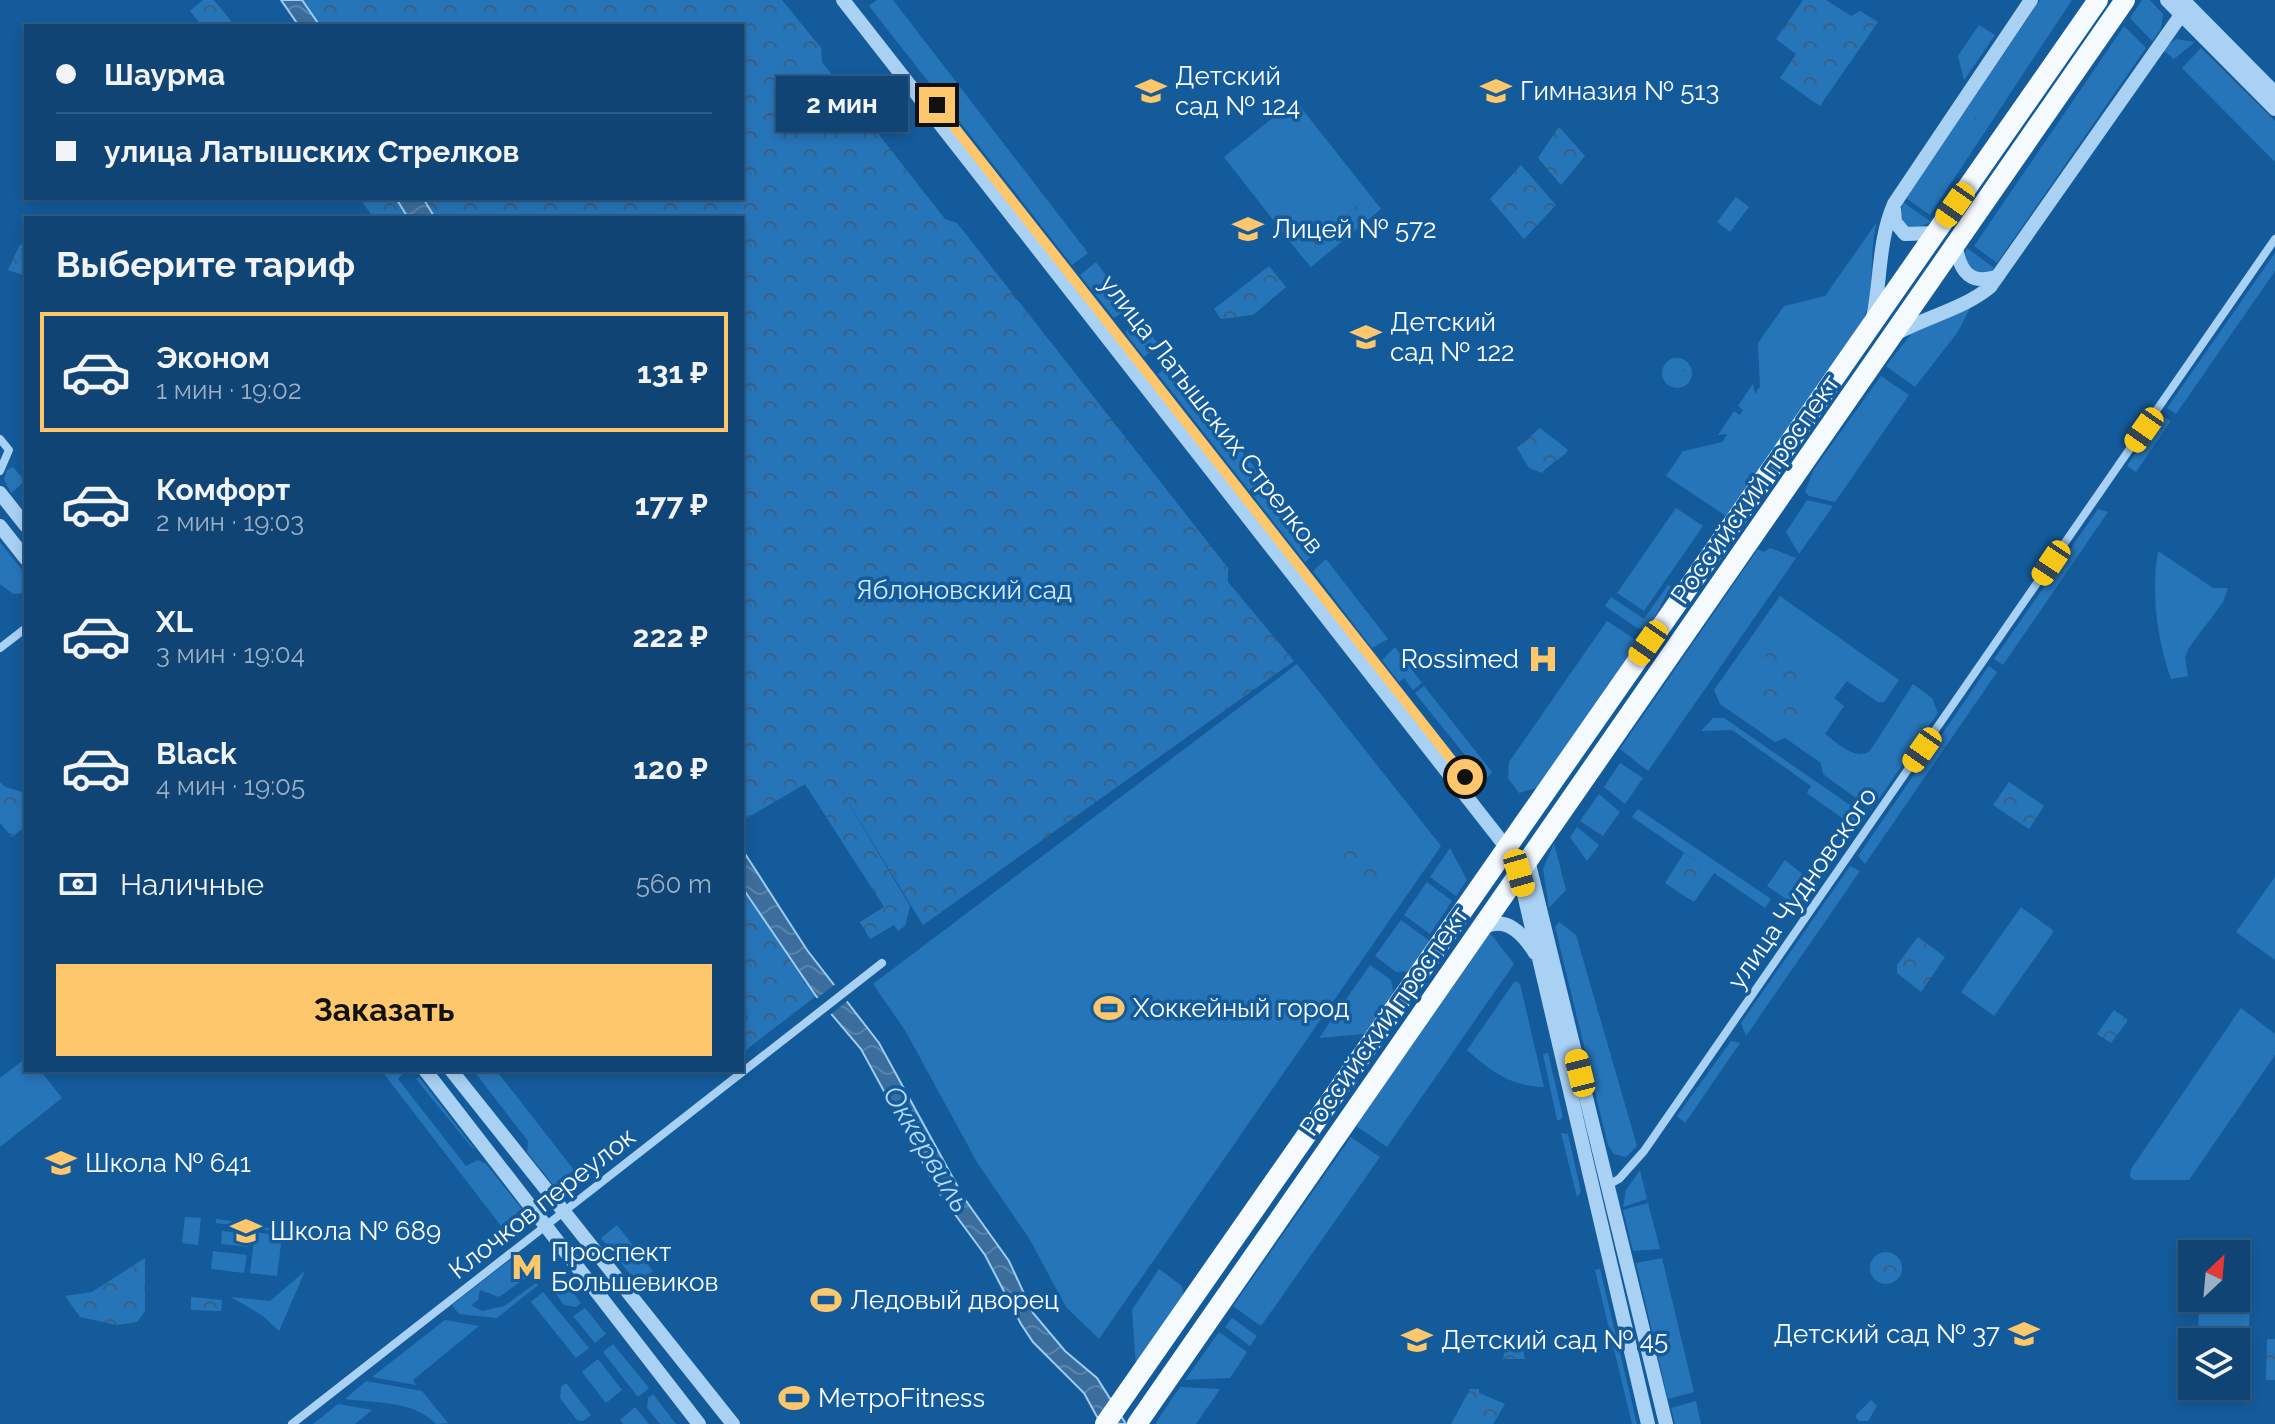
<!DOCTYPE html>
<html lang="ru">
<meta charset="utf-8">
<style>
body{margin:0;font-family:Raleway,sans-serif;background:#184b79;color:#f1f3f6;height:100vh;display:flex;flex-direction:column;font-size:30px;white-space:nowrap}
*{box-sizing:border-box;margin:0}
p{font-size:26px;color:#9bb0c5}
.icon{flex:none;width:44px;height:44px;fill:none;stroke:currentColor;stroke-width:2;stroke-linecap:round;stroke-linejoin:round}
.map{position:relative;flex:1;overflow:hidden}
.details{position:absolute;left:24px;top:216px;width:720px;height:856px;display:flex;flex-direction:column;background:#0f4474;border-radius:0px;box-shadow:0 4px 12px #0003,0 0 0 2px #2f5c86}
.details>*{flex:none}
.banner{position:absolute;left:24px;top:24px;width:720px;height:176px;border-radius:0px;box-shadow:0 4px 12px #0003,0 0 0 2px #2f5c86;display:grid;align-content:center;height:176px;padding:0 32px;background:#0f4474}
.needle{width:52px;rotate:26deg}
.fabs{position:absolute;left:2178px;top:1240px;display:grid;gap:16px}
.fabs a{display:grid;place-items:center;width:72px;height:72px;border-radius:0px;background:#0f4474;box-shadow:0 4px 12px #0003,0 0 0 2px #2f5c86;font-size:40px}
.end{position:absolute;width:36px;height:36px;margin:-18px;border:10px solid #ffc76b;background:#111;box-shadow:0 0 0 4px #111}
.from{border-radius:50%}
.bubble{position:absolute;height:56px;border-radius:0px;background:#0f4474;box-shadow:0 4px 12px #0003,0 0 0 2px #2f5c86;font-size:26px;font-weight:700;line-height:56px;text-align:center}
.car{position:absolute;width:24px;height:48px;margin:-24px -12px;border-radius:10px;box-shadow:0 0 6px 2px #0007;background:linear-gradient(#f5c518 24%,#345 0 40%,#f5c518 0 76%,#345 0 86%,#f5c518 0)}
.banner b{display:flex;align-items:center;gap:28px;height:76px;font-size:30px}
.banner b+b{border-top:2px solid #2f5c86}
.banner i{width:20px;height:20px;background:#f1f3f6}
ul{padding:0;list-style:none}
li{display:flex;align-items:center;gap:24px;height:120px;margin:0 16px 12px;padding:0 16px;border:4px solid transparent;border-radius:0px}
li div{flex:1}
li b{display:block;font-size:30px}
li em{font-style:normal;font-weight:700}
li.active{border-color:#ffc76b}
li>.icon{width:72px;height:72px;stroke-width:1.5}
h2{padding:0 32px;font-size:36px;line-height:96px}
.pay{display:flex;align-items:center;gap:20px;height:88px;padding:0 32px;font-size:30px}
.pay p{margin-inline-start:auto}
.cta{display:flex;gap:16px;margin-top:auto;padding:16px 32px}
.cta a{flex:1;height:92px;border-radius:0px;background:#ffc76b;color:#111;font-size:32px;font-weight:700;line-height:92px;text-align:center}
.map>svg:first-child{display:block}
.grass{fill:#2775b9}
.forest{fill:url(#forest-crowns)}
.water{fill:url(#water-waves);stroke:#9bcdf6;stroke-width:2}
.pier{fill:#145b9b}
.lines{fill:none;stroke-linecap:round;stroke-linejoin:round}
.minor{stroke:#a9d1f3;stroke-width:8}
.tertiary{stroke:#a9d1f3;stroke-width:14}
.primary{stroke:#f5faff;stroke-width:20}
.route{stroke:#ffc76b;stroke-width:10}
.labels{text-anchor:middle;stroke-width:7;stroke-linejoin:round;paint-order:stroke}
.poi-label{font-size:26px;fill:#fff;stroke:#145b9b;text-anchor:start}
.street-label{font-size:26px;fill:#fff;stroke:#145b9b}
.park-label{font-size:26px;fill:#d1e9fd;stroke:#145b9b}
.water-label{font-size:28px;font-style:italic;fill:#b5dafa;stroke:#145b9b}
</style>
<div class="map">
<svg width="2275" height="1424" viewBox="0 0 2275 1424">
<defs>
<pattern id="forest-crowns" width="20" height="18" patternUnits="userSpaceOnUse" patternTransform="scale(2)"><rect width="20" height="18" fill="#2775b9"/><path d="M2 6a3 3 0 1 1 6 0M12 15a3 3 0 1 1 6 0" fill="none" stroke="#3a6082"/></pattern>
<pattern id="water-waves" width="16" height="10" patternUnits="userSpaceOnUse" patternTransform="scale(2)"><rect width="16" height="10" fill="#3b6e9c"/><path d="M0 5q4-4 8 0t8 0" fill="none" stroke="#5884ab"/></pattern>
</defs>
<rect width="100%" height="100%" fill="#145b9b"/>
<path class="grass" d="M877 0H893L1088 253 1072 265 869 6Z
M2040 0H2072L1930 215 1906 198Z
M2142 0H2150L2163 14 2161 29 2152 41 2130 18Z
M1979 25 1995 35 1964 80 1958 56Z
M2124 26 2146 48 1997 263 1974 246Z
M2176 39 2195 42 2174 59 2161 49Z
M2201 48 2275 121V162L2182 68Z
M1295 100 1370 195 1299 253 1224 157Z
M1736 197 1749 207 1730 232 1717 222Z
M1903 202 1931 222 1912 230C1901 222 1899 215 1903 202Z
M1877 222C1868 255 1876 286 1864 319L1726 516 1666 476 1683 451 1723 442 1727 434 1718 435 1734 411 1740 415 1743 410 1738 406 1753 384 1755 394 1760 387 1758 343 1784 306 1825 296Z
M1967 248 1994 268 1988 274 1969 270 1964 255Z
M2275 253V271L2176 414 2167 408Z
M1096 262 1130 308 1114 318 1080 275Z
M1972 305 1957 333 1915 387 1886 366 1915 329Z
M1133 311 1159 345 1144 357 1125 332 1131 328 1124 318Z
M1662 373a15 15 0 1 1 30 0a15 15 0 1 1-30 0Z
M1172 362 1319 550 1305 562 1158 374Z
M1881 376 1909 395 1835 502 1809 496 1805 492 1814 469Z
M2162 416 2171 421 2136 472 2127 466Z
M13 467 25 481 11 493 4 479 7 470Z
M1807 500 1833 506 1799 554 1786 532Z
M1676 508 1703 526 1644 611 1617 593Z
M2098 509 2108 512 2003 665 1994 659Z
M0 542 26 575 23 593 13 594 0 584Z
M1770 548 1796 558 1648 771 1620 749 1758 549 1764 552Z
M2158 551 2213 588H2228L2223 602 2188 649 2185 658 2188 676 2171 679C2157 638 2151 594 2158 551Z
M1326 559 1388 639 1372 648 1313 571Z
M1668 585 1671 586 1648 630 1637 628 1605 606 1611 597 1644 619Z
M1780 596 1899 680 1884 702H1878L1847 681 1834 698 1844 706 1825 734C1838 743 1854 761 1870 751L1913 684 1932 698 1938 713 1874 806 1864 804 1823 774 1821 763 1785 738 1775 742 1720 704 1714 690Z
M1607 621 1633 638 1636 647 1537 788 1519 793 1508 778 1509 762Z
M1395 647 1422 683 1413 690 1404 678 1399 682 1382 660Z
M1297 664 1441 846 1099 1339 1066 1307 1029 1238 978 1164 906 1032 873 984Z
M1989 666 1997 672 1865 864 1858 856Z
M1424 686 1492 772 1485 780 1415 693Z
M1713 718H1724L1857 810 1864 819 1860 824 1849 823 1807 793 1811 786 1732 730 1701 731Z
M1620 763 1643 778 1625 804 1604 787Z
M1599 794 1620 812 1603 836 1580 821Z
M1638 809 1771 899 1765 908 1714 873 1694 902 1683 895 1702 865 1632 817Z
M1577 827 1599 845 1587 861 1570 837Z
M1554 843 1566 890 1549 908 1543 869Z
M1450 848 1467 880 1456 896 1430 877Z
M1785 860 1817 886 1803 905 1792 903 1767 886Z
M1850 866 1860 871 1746 1036 1741 1023Z
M2275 877V960L2236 932Z
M1427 882 1452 901 1430 934 1404 915Z
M2021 907 2054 931 1994 1016 1961 992Z
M1401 920 1431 942 1411 971 1396 972 1375 956Z
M1559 922 1576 935 1637 1146 1626 1157 1614 1154 1608 1145 1555 927Z
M1490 933 1514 964 1387 1147 1356 1126Z
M1370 965 1391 980 1394 995 1365 1034 1319 1038Z
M1515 981 1520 984 1544 1087C1510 1086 1492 1072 1467 1050Z
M2241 1008 2275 1034V1055L2189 1180H2134L2130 1177 2131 1169Z
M1731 1041 1740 1043 1685 1123 1677 1116Z
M1548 1053 1563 1117 1560 1120H1557L1543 1054Z
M26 1058V1070H40L62 1098 0 1147V1078Z
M381 1070H406L398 1079 466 1166 478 1160 486 1164 522 1209 501 1226Z
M473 1070H496L574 1170 554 1186 527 1152 528 1141Z
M419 1077 473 1147V1149L416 1079Z
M1561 1133 1568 1134 1581 1192 1577 1197Z
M1351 1137 1380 1157 1261 1326 1233 1306Z
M1640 1170 1647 1199 1623 1207 1626 1190Z
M1648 1203 1660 1249 1633 1251 1623 1210Z
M216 1219 281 1228 280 1232 216 1223Z
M617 1225 653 1271 637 1283 601 1238Z
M222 1231 250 1234 248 1247 221 1244Z
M255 1232 282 1236 277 1276 250 1273Z
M213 1251 247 1255 244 1273 211 1269Z
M515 1256 530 1275 499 1297 480 1290 478 1300 471 1305 482 1311 504 1306 536 1283 538 1285 497 1318 459 1314 452 1305Z
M1662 1258 1694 1392 1668 1399 1636 1263Z
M1159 1269 1182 1286 1184 1297 1136 1367 1132 1310Z
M1600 1269 1637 1424H1632L1595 1270Z
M305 1271 279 1331 263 1316 231 1297 270 1301Z
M561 1277 581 1303 576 1307 564 1305 550 1286Z
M2236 1286H2250L2248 1391 2197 1389V1386H2236V1342H2198L2199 1298H2236Z
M543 1292 589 1348 576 1358 531 1302Z
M585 1308 606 1334 595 1343 573 1316Z
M1232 1318 1257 1336 1250 1346 1225 1327Z
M445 1320 479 1326 413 1380 416 1385 372 1377Z
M1219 1332 1247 1352 1230 1378 1185 1380Z
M613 1344 649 1388 638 1397 603 1352Z
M598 1359 622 1390 606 1403 582 1372Z
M366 1381 422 1391 448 1423 436 1424C413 1400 373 1403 345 1399Z
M566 1383 591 1415 583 1421 577 1420 560 1398 561 1387Z
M1180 1387 1220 1389 1196 1424H1155Z
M653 1394 676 1424H660L647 1408 648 1398Z
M1696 1401 1701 1424H1675L1671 1408Z
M338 1404 372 1410 355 1424H313Z
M635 1407 636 1408 649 1424H623L620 1420Z"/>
<path class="forest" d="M203 0H214L235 26H202L190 11Z
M302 0H782L821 48 822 62 945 219 957 223 1228 568V582L1294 661 923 925 828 769 910 906 905 926 898 931 894 925 870 939 860 922 884 907 805 784 742 821V218H435L423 198H742V26H320Z
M1803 0H1826L1851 16 1860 11 1878 22 1820 106 1780 78 1796 54 1776 39Z
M1975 117 1979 122 1959 149 1955 141Z
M1559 127 1585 156 1561 185 1538 158Z
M1521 165 1556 205 1524 239 1490 199Z
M1370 195 1381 209 1311 267 1299 253Z
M359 198H396L408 218H374Z
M20 244 26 246V276L8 270Z
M1269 266 1286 287 1253 315 1221 319 1214 309Z
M1665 372a10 10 0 1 1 20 0a10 10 0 1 1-20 0Z
M1540 428 1568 450C1562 459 1550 463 1542 473L1529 468 1517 448Z
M1774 644 1778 648 1799 649 1803 663 1817 666V683L1805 687 1798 717 1792 721 1769 718 1758 701 1762 696 1761 682C1767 675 1769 665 1764 655L1767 646Z
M0 782 5 787 26 793V826L12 837 0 823Z
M2009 782 2044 806 2029 829 1993 805Z
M1349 828 1383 874 1370 893 1315 855Z
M1684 853 1702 865 1683 895 1665 883Z
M742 887 816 996 742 1053V1023L748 1018 742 1010Z
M1918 937 1945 957 1921 992 1897 973V965Z
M2114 1010 2128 1020 2111 1043 2097 1034Z
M185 1217 201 1218 198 1245 182 1243Z
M1870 1268a16 16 0 1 1 32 0a16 16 0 1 1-32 0Z
M145 1258V1311L137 1322 117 1325 80 1317 65 1296 92 1292Z
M191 1297 222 1300 221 1311 191 1310Z
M2267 1339H2275V1380H2266Z
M1506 1344 1522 1346 1525 1359H1503Z
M1470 1389H1479V1393L1505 1404 1493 1424H1451Z
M1871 1400 1877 1406 1868 1421H1859L1855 1416Z"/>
<path class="water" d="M281 0H302L320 26H299Z
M396 198H423L435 218H408Z
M742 849 807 950 879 1043 964 1198 1009 1261 1033 1313 1065 1351 1097 1378 1126 1424H1101L1084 1393 1033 1342 1021 1324 985 1255 940 1194 861 1049 816 996 742 887Z"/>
<path class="pier" d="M838 982 851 998 830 1015 815 1000Z
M961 1185 967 1194 944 1206 938 1197Z"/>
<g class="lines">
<path class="minor" d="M0 439 9 450 0 471
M0 648 26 628
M1606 1186 1619 1179 1644 1151 2275 239
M292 1424 882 963"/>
<path class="tertiary" d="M843 0 1506 847
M2167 0 2275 109
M2183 0 2275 93
M1894 209 1895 222 1905 234 1936 233
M1956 247C1960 272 1971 286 1998 276
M1873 318C1881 280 1878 241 1894 204L2031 0
M1897 333C1927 317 1965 308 1990 287L2188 5
M0 493 26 526
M0 526 26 559
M1528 860 1666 1424
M1519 873 1648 1424
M1483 928C1506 914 1524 935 1535 953
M425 1070 699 1424
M451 1070 733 1424"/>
<path class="primary" d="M1105 1424 2098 0
M1137 1424 2125 0"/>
</g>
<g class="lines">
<path class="route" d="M937 105 1465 777"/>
</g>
<defs>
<g id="school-bare" transform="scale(2.4)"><path d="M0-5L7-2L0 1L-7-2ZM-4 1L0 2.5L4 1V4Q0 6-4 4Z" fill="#ffc76b" stroke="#145b9b" stroke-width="2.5" paint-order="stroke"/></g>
<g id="hospital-bare" transform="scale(2.4)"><path d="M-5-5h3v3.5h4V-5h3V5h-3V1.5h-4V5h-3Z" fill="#ffc76b" stroke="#145b9b" stroke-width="2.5" paint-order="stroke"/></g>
<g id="stadium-bare" transform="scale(2.4)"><path d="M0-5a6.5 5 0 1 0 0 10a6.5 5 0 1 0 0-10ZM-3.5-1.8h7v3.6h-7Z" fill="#ffc76b" stroke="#145b9b" stroke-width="2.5" paint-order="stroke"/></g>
<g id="metro-bare" transform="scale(2.4)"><path d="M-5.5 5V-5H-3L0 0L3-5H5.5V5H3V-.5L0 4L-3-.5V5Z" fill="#ffc76b" stroke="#145b9b" stroke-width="2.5" paint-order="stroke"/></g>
</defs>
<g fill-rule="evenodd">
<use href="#school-bare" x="1151" y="91"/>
<use href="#school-bare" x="1496" y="91"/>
<use href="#school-bare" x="1248" y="229"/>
<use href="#school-bare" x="1366" y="337"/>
<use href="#hospital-bare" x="1543" y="659"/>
<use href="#stadium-bare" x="1109" y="1008"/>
<use href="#school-bare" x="61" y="1163"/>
<use href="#school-bare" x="246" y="1231"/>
<use href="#metro-bare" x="527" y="1267"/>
<use href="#stadium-bare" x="826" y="1300"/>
<use href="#school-bare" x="2024" y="1334"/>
<use href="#school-bare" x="1417" y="1340"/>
<use href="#stadium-bare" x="794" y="1398"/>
</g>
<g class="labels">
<g class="poi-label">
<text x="1175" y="85">Детский<tspan x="1175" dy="30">сад № 124</tspan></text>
<text x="1520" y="100">Гимназия № 513</text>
<text x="1272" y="238">Лицей № 572</text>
<text x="1390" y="331">Детский<tspan x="1390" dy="30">сад № 122</tspan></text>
<text x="1519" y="668" text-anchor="end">Rossimed</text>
<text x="1133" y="1017">Хоккейный город</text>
<text x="85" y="1172">Школа № 641</text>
<text x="270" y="1240">Школа № 689</text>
<text x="551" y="1261">Проспект<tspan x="551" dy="30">Большевиков</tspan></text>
<text x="850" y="1309">Ледовый дворец</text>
<text x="2000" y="1343" text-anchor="end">Детский сад № 37</text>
<text x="1441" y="1349">Детский сад № 45</text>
<text x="818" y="1407">МетроFitness</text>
</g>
<g class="street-label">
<text transform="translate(1212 414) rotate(52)" y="9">улица Латышских Стрелков</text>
<text transform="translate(1755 489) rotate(-55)" y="9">Российский проспект</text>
<text transform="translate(1802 888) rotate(-55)" y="9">улица Чудновского</text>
<text transform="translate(1384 1021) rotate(-55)" y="9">Российский проспект</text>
<text transform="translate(542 1203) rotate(-38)" y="9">Клочков переулок</text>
</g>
<g class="park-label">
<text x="964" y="599">Яблоновский сад</text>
</g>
<g class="water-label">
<text transform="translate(927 1149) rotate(59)" y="10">Оккервиль</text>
</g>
</g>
</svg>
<div class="fabs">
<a><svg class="needle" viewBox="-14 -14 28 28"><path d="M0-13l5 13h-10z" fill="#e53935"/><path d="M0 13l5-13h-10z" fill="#9bb0c5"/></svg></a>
<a><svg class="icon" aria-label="layers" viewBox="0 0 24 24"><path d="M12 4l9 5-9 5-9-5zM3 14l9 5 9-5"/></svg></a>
</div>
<i class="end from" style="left:1465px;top:777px"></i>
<i class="end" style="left:937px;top:105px"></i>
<div class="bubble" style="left:776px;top:76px;width:132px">2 мин</div>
<i class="car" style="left:1955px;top:205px;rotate:215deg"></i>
<i class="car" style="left:2144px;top:430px;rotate:215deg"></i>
<i class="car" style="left:2051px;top:563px;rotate:214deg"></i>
<i class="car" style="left:1648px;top:643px;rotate:215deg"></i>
<i class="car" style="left:1922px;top:750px;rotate:215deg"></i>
<i class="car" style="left:1519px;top:873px;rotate:164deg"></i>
<i class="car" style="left:1580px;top:1073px;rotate:346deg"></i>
<div class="banner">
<b><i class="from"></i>Шаурма</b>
<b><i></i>улица Латышских Стрелков</b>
</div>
<section class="details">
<h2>Выберите тариф</h2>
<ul>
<li class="active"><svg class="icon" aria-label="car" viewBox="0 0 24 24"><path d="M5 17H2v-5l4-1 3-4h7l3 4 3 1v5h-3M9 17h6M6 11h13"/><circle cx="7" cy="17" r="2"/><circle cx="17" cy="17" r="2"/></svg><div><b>Эконом</b><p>1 мин · 19:02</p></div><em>131 ₽</em></li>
<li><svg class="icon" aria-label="car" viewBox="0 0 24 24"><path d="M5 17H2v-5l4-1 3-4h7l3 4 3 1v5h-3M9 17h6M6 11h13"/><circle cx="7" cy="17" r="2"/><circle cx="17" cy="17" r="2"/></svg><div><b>Комфорт</b><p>2 мин · 19:03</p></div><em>177 ₽</em></li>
<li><svg class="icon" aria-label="car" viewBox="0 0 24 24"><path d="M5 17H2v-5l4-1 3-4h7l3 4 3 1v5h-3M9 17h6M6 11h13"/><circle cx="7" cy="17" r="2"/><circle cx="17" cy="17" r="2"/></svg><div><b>XL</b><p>3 мин · 19:04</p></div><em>222 ₽</em></li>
<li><svg class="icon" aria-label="car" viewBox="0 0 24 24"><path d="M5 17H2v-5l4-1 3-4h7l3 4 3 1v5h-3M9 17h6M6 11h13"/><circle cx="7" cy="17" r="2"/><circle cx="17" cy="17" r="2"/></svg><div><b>Black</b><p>4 мин · 19:05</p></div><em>120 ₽</em></li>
</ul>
<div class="pay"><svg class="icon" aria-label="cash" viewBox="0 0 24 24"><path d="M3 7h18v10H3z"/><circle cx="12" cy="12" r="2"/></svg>Наличные<p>560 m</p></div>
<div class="cta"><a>Заказать</a></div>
</section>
</div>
